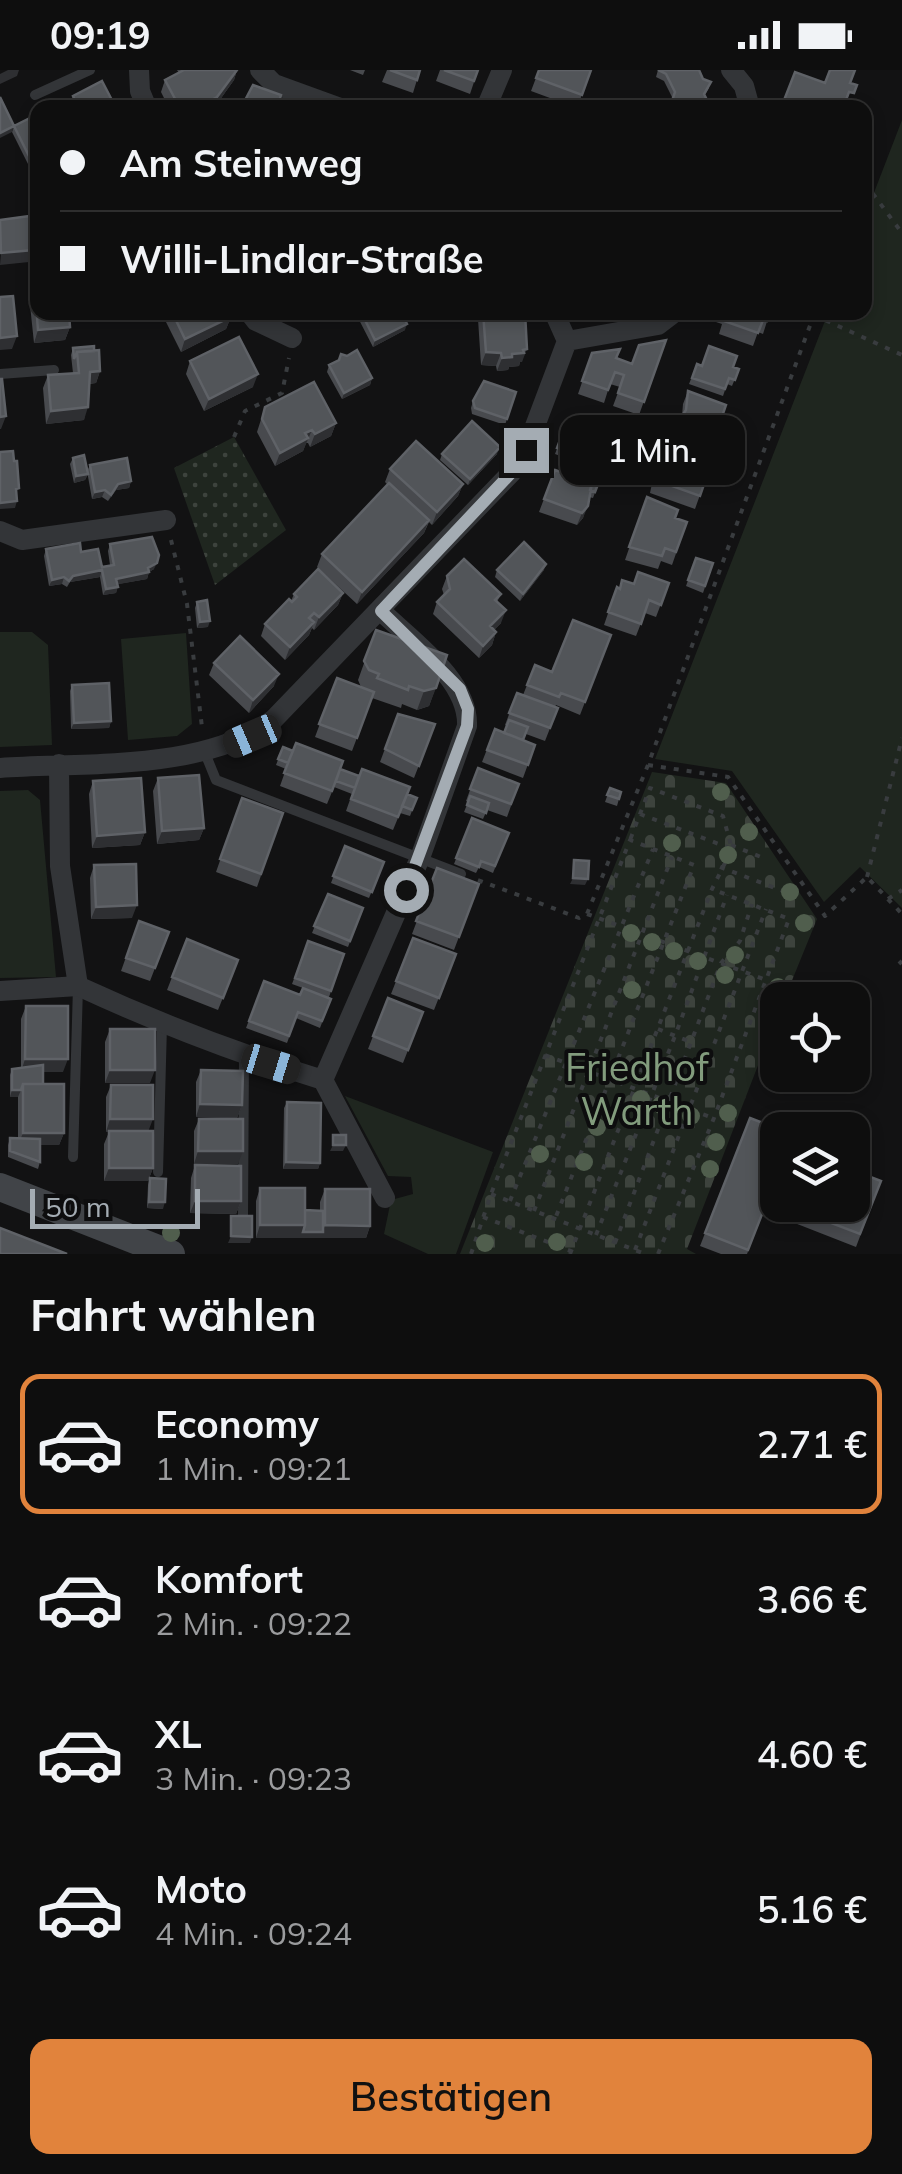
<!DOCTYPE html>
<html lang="de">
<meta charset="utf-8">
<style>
body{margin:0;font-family:Mulish,sans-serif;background:#1c1c1c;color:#f1f3f6;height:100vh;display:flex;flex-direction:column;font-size:38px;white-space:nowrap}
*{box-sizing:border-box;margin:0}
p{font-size:32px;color:#9b9c9e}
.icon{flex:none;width:55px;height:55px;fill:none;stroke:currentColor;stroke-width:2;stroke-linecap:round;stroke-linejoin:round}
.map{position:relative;height:1184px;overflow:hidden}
.side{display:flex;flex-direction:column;background:#0e0e0e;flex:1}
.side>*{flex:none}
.banner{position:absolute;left:30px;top:30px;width:842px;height:220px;border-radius:20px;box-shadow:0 5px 15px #0003,0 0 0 2px #2e2e2e;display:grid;align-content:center;height:220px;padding:0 30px;background:#0e0e0e}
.buttons{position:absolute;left:760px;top:912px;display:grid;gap:20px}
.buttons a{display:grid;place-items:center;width:110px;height:110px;border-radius:20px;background:#0e0e0e;box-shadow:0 5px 15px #0003,0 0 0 2px #2e2e2e;font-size:50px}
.scale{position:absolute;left:30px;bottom:25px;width:170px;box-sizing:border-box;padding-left:10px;border:5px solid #a4acb3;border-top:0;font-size:28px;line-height:35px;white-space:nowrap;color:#a4acb3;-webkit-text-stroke:8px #0d0d0e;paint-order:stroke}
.end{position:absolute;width:45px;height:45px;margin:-22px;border:12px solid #a4acb3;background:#111;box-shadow:0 0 0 5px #111}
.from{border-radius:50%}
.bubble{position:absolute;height:70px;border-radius:20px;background:#0e0e0e;box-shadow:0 5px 15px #0003,0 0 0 2px #2e2e2e;font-size:32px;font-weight:600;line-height:70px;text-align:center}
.car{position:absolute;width:30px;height:60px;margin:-30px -15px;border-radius:12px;box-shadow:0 0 8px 2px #0007;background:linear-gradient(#222 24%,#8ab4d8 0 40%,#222 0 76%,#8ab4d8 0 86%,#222 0)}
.banner b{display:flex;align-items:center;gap:35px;height:95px;font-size:38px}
.banner b+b{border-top:2px solid #2e2e2e}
.banner i{width:25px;height:25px;background:#f1f3f6}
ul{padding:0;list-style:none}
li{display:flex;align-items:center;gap:30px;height:140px;margin:0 20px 15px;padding:0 10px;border:5px solid transparent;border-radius:20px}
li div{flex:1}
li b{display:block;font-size:38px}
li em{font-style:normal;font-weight:600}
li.selected{border-color:#e1833c}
li>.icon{width:90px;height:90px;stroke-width:1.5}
h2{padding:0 30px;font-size:45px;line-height:120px}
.primary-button{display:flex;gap:20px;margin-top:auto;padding:20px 30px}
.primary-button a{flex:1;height:115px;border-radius:20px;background:#e1833c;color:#111;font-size:40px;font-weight:600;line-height:115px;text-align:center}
.status{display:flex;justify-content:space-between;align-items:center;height:70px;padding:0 50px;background:#0e0e0e;direction:ltr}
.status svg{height:28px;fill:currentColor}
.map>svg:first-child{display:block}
.green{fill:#1f261f}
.cemetery{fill:url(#cemetery-stones)}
.park{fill:url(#park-dots)}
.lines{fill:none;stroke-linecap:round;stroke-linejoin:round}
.path{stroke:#393c3f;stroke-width:4;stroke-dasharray:5 8;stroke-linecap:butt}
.lane{stroke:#333538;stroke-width:10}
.street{stroke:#333538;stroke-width:20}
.secondary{stroke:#414448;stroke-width:28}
.tree{fill:#505e4d}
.wall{fill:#484a4e}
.shaded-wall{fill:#2e2f32}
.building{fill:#525559;stroke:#5f6267;stroke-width:2.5}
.route{stroke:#a4acb3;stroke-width:12}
.labels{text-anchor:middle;stroke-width:8;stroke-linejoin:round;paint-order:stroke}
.park-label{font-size:38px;fill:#829c7d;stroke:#0d0d0e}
</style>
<div class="status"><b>09:19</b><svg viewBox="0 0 49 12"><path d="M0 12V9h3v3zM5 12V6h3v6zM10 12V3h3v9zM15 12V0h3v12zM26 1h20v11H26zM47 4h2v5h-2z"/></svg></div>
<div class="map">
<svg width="902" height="1184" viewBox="0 0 902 1184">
<defs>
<pattern id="cemetery-stones" width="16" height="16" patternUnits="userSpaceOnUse" patternTransform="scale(2.5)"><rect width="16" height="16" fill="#1f261f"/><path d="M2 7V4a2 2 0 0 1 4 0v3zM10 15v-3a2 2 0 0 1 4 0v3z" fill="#3d433d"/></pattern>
<pattern id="park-dots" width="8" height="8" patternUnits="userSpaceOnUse" patternTransform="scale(2.5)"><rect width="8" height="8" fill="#1f261f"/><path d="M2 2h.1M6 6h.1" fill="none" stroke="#3d433d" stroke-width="1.8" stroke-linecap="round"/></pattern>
</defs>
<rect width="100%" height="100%" fill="#121213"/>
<path class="green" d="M902 50V838L860 797 824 832 732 701 655 689 828 243 865 242V146Z
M0 562H32L48 575 52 675 0 677Z
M186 563 192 654 177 666 128 670 121 569Z
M28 720 40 730 56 907 0 908V721Z
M345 1026 493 1082 456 1184H428L384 1164 391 1130 413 1124 411 1107 388 1106Z"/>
<path class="cemetery" d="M652 702 726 713 817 849 784 930H778L777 946 687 1179 696 1184H460Z"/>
<path class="park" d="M234 367 286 460 215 515 174 398Z"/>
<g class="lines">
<path class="path" d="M865 113 902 163
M814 245 902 285
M234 367 245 341 282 323 289 288
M171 470 187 534 202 657
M648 695 728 707 825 846 867 807 902 844
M640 744 732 779
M731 775 766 789
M720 797 783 821
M867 807 902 668
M478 810 579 848 587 844 648 695 815 242
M888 829 902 820
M587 844 766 910
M899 894 902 891
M658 959 691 972
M545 985 713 1048
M491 1124 645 1184
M510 1131 653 779
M534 1141 672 787
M483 1147 571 1181
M596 1165 675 966 727 825
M615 1173 721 893 740 871 752 834
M635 1180 766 839
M471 1184 491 1124 630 770 694 795 555 1149
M570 1184 712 819 732 779 723 746 650 718 630 770
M658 1184 714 1048 789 849 712 819"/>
<path class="lane" d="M35 25 90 0
M0 304 54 300
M205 683 216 710 461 804
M73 1087 78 917
M158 1102 162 955
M243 1146 244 986"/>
<path class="street" d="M139 0 140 21 147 38
M260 0 274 14 340 38
M731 0 744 16 750 38
M486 38 502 0
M249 242 256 251 292 268
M567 271 658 255 675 242
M0 461 22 470 166 450
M59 694 60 796 78 916C158 953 239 984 323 1010L420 788 467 656C469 610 412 571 381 541
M0 698C85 692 204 702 274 649L512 402 526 380 567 271 554 242
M0 921 78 916
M323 1010 385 1128"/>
<path class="secondary" d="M0 1117 171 1184"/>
</g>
<g class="tree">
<circle cx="721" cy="722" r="9"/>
<circle cx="749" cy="762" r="9"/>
<circle cx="672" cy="773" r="9"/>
<circle cx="728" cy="785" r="9"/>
<circle cx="790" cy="822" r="9"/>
<circle cx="804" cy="853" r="9"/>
<circle cx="631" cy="863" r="9"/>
<circle cx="652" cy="872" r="9"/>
<circle cx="674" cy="881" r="9"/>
<circle cx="735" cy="885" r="9"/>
<circle cx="698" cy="891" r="9"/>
<circle cx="725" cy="905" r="9"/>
<circle cx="778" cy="917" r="9"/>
<circle cx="632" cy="920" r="9"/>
<circle cx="641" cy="1029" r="9"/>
<circle cx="661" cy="1035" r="9"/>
<circle cx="728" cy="1043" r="9"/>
<circle cx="691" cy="1046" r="9"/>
<circle cx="597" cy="1057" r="9"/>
<circle cx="716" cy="1072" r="9"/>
<circle cx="540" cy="1084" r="9"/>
<circle cx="584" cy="1092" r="9"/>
<circle cx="710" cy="1099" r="9"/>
<circle cx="171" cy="1163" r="9"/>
<circle cx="557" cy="1172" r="9"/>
<circle cx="485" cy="1173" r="9"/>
</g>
<path class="wall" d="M177 0H237L234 10 214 38H169L161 22 165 10 179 3Z
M350 0H365L363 5Z
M387 0H420L413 23 382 12Z
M440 0H478L470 24 436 11Z
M539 0H591L577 38 531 21Z
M658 0 709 18 705 25 711 38H670L673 29 664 11 656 7Z
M73 26 116 38H73L70 33Z
M38 44V90L28 94 12 62 14 56Z
M35 222 70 257 65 270 34 273 30 235Z
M161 242H228L231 247 226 259 181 282Z
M355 242H401L405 260 373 277Z
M480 242H525L522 292H520L519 296 509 297 508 300 497 301 496 296 481 295 478 249Z
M719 242H770L763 264 758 262 753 276 719 264 722 254 716 252Z
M666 270 639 345 613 336 620 317 610 314 604 333 578 324 592 283 616 288 632 294Z
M73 278 100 301 96 313 89 314 84 350 46 354 43 318 48 305 73 303 71 285Z
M190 291 253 317 204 341 186 304Z
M697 294 702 296 733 297 739 299 732 316 727 314 723 326 689 314Z
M329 295 372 308 370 315 342 329 327 302Z
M688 321 726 335 709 382 671 368 675 356 682 346 683 334Z
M516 322 505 355 472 344 471 338 473 331Z
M265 337 336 353 331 366 310 377 308 373H306L303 381 275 396 257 362Z
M589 348 613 357 608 373 592 367 589 375 602 380 594 402 581 398 582 394 555 384 566 354 585 361Z
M442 384H497L468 415 440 390Z
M73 388 88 404 85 410 74 413 70 394Z
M712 391 695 439 650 423 654 404 658 392Z
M90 395 131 411 129 418 116 420 108 431 102 427 92 429 87 401Z
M390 399 463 414 458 426 432 455 429 452 424 463 357 534 317 497 322 484 388 415 385 412Z
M555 400 569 405 600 409 593 428 589 427 583 448 577 455 539 442Z
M647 427 675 448 687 452 672 495 661 491 658 499 625 490Z
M110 474 154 499 149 502 147 509 118 514 116 523 103 525 100 507 70 512 67 517 62 514 49 516 44 486 46 479 81 482 102 497 110 495 108 481Z
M696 488 713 493 703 523 686 516Z
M497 500H544L520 531 495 507Z
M447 506 501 524 497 532 501 553 494 560 496 562 492 575 479 588 433 544 437 532 444 525 442 519Z
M669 513 656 547 645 543 636 566 604 555 617 517 620 519 634 514Z
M343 523 338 535 314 560 312 558 309 565 285 590 261 566 265 554 291 531 294 524Z
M197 532 208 557 197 558 195 538Z
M376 560 447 585 429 636 417 640 402 634 401 638 372 628 352 681 315 667 337 608 361 617 358 610Z
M611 565 580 645 556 635 555 637 558 638 545 671 526 664 523 670 535 675 523 708 482 692 495 659 504 663 507 656 505 655 517 623 523 625 535 595 552 602Z
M214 593 274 616 249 643 209 605Z
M72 615 111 651 109 658 71 659 70 621Z
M398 644 435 654 414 708 380 692Z
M283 677 339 703 417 728 410 746 400 743 393 760 346 741 352 724 334 717 327 734 280 716 286 699 276 695Z
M478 698 519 714 507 747 487 740 483 749 464 742 468 732 466 731Z
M158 708 204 758 199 770 157 774 153 721Z
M93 711 145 762 140 775 92 778 89 724Z
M610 718 621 722 617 736 605 732Z
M242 728 283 743 257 817 216 802Z
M472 748 509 763 493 803 479 797 476 803 454 794Z
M345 776 384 792 369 828 331 813Z
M94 795 132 848 91 849 90 808Z
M437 798 479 814 454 880 412 864Z
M328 824 363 838 348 877 312 863Z
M139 851 169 862 150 911 121 901Z
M413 868 456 884 434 940 391 924Z
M187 869 238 890 218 940 167 920Z
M308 871 344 884 329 927 331 929 320 958 296 948 287 973 246 958 264 911 300 925 303 918 292 914Z
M388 928 423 942 403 993 368 979Z
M26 936 63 1002H43V1014L64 1063 59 1075H40V1092L38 1099 8 1087V1075L10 1068 18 1069V1027H10V1005L12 999 21 998V949Z
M110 959 150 1013H105V972Z
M201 1000 242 1035 237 1048 196 1047V1012Z
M111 1015 149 1061 153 1098 148 1111H104V1074L109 1062H106V1027Z
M287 1032 320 1093 318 1099H283L284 1038Z
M750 1048 778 1060V1135H852L881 1111 856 1177 764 1141 747 1184H721L700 1176Z
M199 1049 238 1094H194V1061Z
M195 1095 241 1131 236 1144 190 1143 191 1108Z
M150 1108 163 1139 147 1138 148 1115Z
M260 1118 305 1140 320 1141V1132L325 1119 370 1156 366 1168H256V1131Z"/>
<path class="shaded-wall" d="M8 0H19L17 6 0 14V4Z
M237 0 234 10 214 38H197Z
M14 56 12 62 0 68V63Z
M38 84V90L28 94 30 88Z
M33 180 29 192 0 195 1 183Z
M231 247 226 259 181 282 185 269Z
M407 254 405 260 373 277 375 270Z
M70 257 65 270 34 273 38 260Z
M17 266 12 279 0 280V268Z
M527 279 522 292H520L519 296 509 297 508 300 497 301 502 288Z
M486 282 501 283 496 296 481 295Z
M100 301 96 313 85 314 90 302Z
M258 304 253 317 204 341 209 329Z
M372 308 370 315 342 329 344 323Z
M88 337 84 350 46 354 51 341Z
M6 346 1 359H0V347Z
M336 353 331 366 310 377 315 364Z
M312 360 303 381 275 396 280 383Z
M500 377 497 384 468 415 470 409Z
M88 404 85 410 74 413 76 406Z
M131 411 129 418 116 420 108 431 118 414Z
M463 414 458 426 432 455 437 442Z
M105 420 102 427 92 429 95 422Z
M17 431 15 438 0 439V433Z
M588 436 583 448 577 455 582 443Z
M429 450 424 463 357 534 362 522Z
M157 493 154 499 149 502 147 509 114 515 116 509 148 498Z
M546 494 544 500 520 531 523 524Z
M102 500 100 507 70 512 67 517 73 506Z
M64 507 62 514 49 516 52 510Z
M118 517 116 523 103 525 106 519Z
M343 523 338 535 314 560 319 547Z
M506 540 501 553 486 569 490 556Z
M210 551 208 557 197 558 200 552Z
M314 552 309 565 285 590 290 577Z
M496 562 492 575 479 588 483 576Z
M279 604 274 616 249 643 253 630Z
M436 618 429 636 417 640 424 621Z
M111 651 109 658 71 659 74 653Z
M204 758 199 770 157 774 162 761Z
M145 762 140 775 92 778 97 766Z
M573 808 588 809 585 815 570 814Z
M137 835 132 848 91 849 96 837Z
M25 989H68L63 1002H21Z
M110 1000H155L150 1013H105Z
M12 1020H21L18 1027H10Z
M200 1034 242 1035 237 1048 196 1047Z
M110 1049H153L148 1062H106Z
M23 1063H64L59 1075H18Z
M333 1075H346L343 1081H330Z
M198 1081H243L238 1094H194Z
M286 1092 320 1093 318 1099H283Z
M109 1098H153L148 1111H104Z
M195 1131H241L236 1144 190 1143Z
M149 1132H165L163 1139 147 1138Z
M260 1155H305L323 1162 325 1155 370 1156 366 1168H256Z
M231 1166 252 1167 250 1173H228Z"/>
<path class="building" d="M184 0H237L217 27 197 38H180L165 10Z
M390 0H420L417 10Z
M444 0H478L474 11Z
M539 0H591L582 25 536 8Z
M658 0H699L703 9 711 12 704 24 711 38H680L681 34 672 31 675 22 666 4Z
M830 0H855L850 13 857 15 854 23 849 22 843 38H781L795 2 825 13Z
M102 11 116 38H79L73 26Z
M253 15 281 25 277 38H241Z
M0 27 14 56 0 63Z
M38 44V84L30 88 14 56Z
M30 146 33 180 1 183 0 150Z
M35 222H38V242H69L70 257 38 260Z
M13 226 17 266 0 268V227Z
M172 242H228L231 247 185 269Z
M361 242H401L407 254 375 270Z
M483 242H525L527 279 523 280 524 283 512 284V287L502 288 501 283 486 282Z
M727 242H770L767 251 763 250 758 263 724 251Z
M239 267 258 304 209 329 190 291Z
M666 270 644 332 618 323 624 305 615 302 608 320 582 311 592 283 620 279 616 288 632 294 639 275Z
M94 276V281L77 282 74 289 73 278Z
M709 276 737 286 733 297 739 299 735 310 729 308 725 319 692 308 697 294 702 296Z
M99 280 100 301 90 302 88 337 51 341 48 305 79 303 77 282Z
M357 280 372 308 344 323 329 295 339 290 341 284 347 286Z
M0 309H2L6 346 0 347Z
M484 311 516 322 507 349 475 338 473 331Z
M314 312 336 353 315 364 312 360 305 363 308 368 280 383 262 349 265 337Z
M688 321 726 335 714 370 675 356 686 340Z
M589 348 613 357 610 366 586 358Z
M472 351 500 377 470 409 442 384Z
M566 354 593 363 589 375 602 380 597 396 583 392 585 387 557 378Z
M416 371 463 414 437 442 390 399Z
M667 375 712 391 700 426 655 410 658 392Z
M13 381 14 391H17L19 418 16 419 17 431 0 433V382Z
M84 385 88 404 76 406 73 388Z
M127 388 131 411 118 414 111 425 105 420 95 422 90 395Z
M572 399 600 409 595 422 590 420 592 413 569 405Z
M555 400 592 413 588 436 582 443 544 429Z
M389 413 429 450 362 522 322 484Z
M647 427 678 440 675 448 687 452 676 482 665 478 662 486 629 477Z
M152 467 159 485 157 493 148 498 149 502 116 509 118 517 106 519 102 500 73 506 69 511 64 507 52 510 46 479 80 473 81 482 98 479 102 497 114 495 110 474Z
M524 472 546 494 523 524 497 500Z
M696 488 713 493 705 516 688 510Z
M464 489 501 524 495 530 506 540 490 556 496 562 483 576 437 532 450 519 447 506Z
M318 499 343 523 319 547 314 543 309 548 314 552 290 577 265 554 289 529 292 532 297 527 294 524Z
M638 502 669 513 661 535 649 530 641 554 608 542 617 517 620 519 622 510 634 514Z
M207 530 210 551 200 552 197 532Z
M573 550 611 565 585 632 561 623 559 627 527 615 535 595 552 602Z
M376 560 447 585 436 618 424 621 409 616 408 620 377 608 379 604 369 600 364 591Z
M240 566 279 604 253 630 214 593Z
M337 608 374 622 357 668 319 654Z
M109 613 111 651 74 653 72 615Z
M517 623 558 638 550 658 509 643Z
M398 644 435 654 419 696 385 679Z
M509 650 528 657 523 670 504 663Z
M495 659 535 675 528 695 487 680Z
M296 673 343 691 332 721 284 703Z
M283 677 293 681 288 693 278 689Z
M478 698 519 714 511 734 470 719Z
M340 699 359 706 355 718 336 711Z
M362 699 410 717 398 747 351 729Z
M199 705 204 758 162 761 158 708Z
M141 708 145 762 97 766 93 711Z
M610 718 621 722 619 729 607 725Z
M407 724 417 728 412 740 402 736Z
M470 726 489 733 486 743 467 735Z
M242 728 283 743 261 804 220 789Z
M472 748 509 763 495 796 481 791 479 797 456 788Z
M345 776 384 792 372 822 333 806Z
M574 790 589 791 588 809 573 808Z
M136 794 137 835 96 837 94 795Z
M437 798 479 814 459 867 416 851Z
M328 824 363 838 350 871 314 856Z
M139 851 169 862 155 898 126 888Z
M413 868 456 884 439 928 396 911Z
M187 869 238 890 223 928 172 907Z
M308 871 344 884 331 921 295 908Z
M264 911 300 925 303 918 331 929 322 951 298 942 289 966 249 951Z
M388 928 423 942 408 980 373 966Z
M26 936H68V989H25Z
M110 959H155V1000H110Z
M43 995V1014H23L21 1020H12V999Z
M201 1000 243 1001 242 1035 200 1034Z
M23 1014H64V1063H23Z
M111 1015H153V1049H110Z
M287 1032 321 1033 320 1093 286 1092Z
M750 1048 781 1060H778V1132L768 1129 748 1180 705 1163Z
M199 1049H243V1081H198Z
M109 1061H153V1098H109Z
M333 1065H346V1075H333Z
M10 1068 40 1069V1092L10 1081Z
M195 1095 241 1096V1131H195Z
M852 1100 881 1111 860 1164 784 1135H852Z
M150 1108 166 1109 165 1132H149Z
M260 1118H305V1155H260Z
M325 1119H370V1156L325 1155Z
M305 1140 323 1141V1162H303L305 1155Z
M231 1146H252V1167L231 1166Z
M0 1158 67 1184H0Z"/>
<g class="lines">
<path class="route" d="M406 820 467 656 468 639 460 619 381 541 512 402 526 380"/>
</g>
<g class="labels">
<g class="park-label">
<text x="637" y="1011">Friedhof<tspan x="637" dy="44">Warth</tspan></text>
</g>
</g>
</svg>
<div class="buttons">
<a><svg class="icon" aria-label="locate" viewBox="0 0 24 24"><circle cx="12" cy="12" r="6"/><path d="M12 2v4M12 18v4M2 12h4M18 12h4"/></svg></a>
<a><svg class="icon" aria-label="layers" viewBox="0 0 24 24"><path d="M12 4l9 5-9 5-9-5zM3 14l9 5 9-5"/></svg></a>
</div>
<div class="scale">50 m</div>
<i class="end from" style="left:406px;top:820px"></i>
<i class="end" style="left:526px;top:380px"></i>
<div class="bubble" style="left:560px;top:345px;width:185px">1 Min.</div>
<i class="car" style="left:252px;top:666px;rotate:247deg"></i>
<i class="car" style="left:271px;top:994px;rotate:107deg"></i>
<div class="banner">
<b><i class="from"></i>Am Steinweg</b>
<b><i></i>Willi-Lindlar-Straße</b>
</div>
</div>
<section class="side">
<h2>Fahrt wählen</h2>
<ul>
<li class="selected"><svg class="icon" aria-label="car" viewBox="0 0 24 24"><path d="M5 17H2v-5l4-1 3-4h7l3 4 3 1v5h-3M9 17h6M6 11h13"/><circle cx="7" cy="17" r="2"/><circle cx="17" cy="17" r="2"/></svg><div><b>Economy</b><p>1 Min. · 09:21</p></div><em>2.71 €</em></li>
<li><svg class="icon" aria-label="car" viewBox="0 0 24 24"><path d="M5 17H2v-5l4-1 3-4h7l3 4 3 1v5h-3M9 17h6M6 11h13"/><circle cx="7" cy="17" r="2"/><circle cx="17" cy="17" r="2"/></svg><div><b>Komfort</b><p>2 Min. · 09:22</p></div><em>3.66 €</em></li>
<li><svg class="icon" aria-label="car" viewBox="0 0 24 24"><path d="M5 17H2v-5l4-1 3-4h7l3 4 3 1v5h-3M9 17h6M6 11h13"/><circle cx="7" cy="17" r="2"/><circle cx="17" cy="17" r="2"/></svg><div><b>XL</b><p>3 Min. · 09:23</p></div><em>4.60 €</em></li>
<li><svg class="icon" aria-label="car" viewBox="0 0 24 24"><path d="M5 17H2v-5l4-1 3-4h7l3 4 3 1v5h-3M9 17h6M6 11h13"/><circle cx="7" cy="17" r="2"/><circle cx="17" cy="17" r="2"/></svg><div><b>Moto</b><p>4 Min. · 09:24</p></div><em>5.16 €</em></li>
</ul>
<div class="primary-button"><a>Bestätigen</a></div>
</section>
